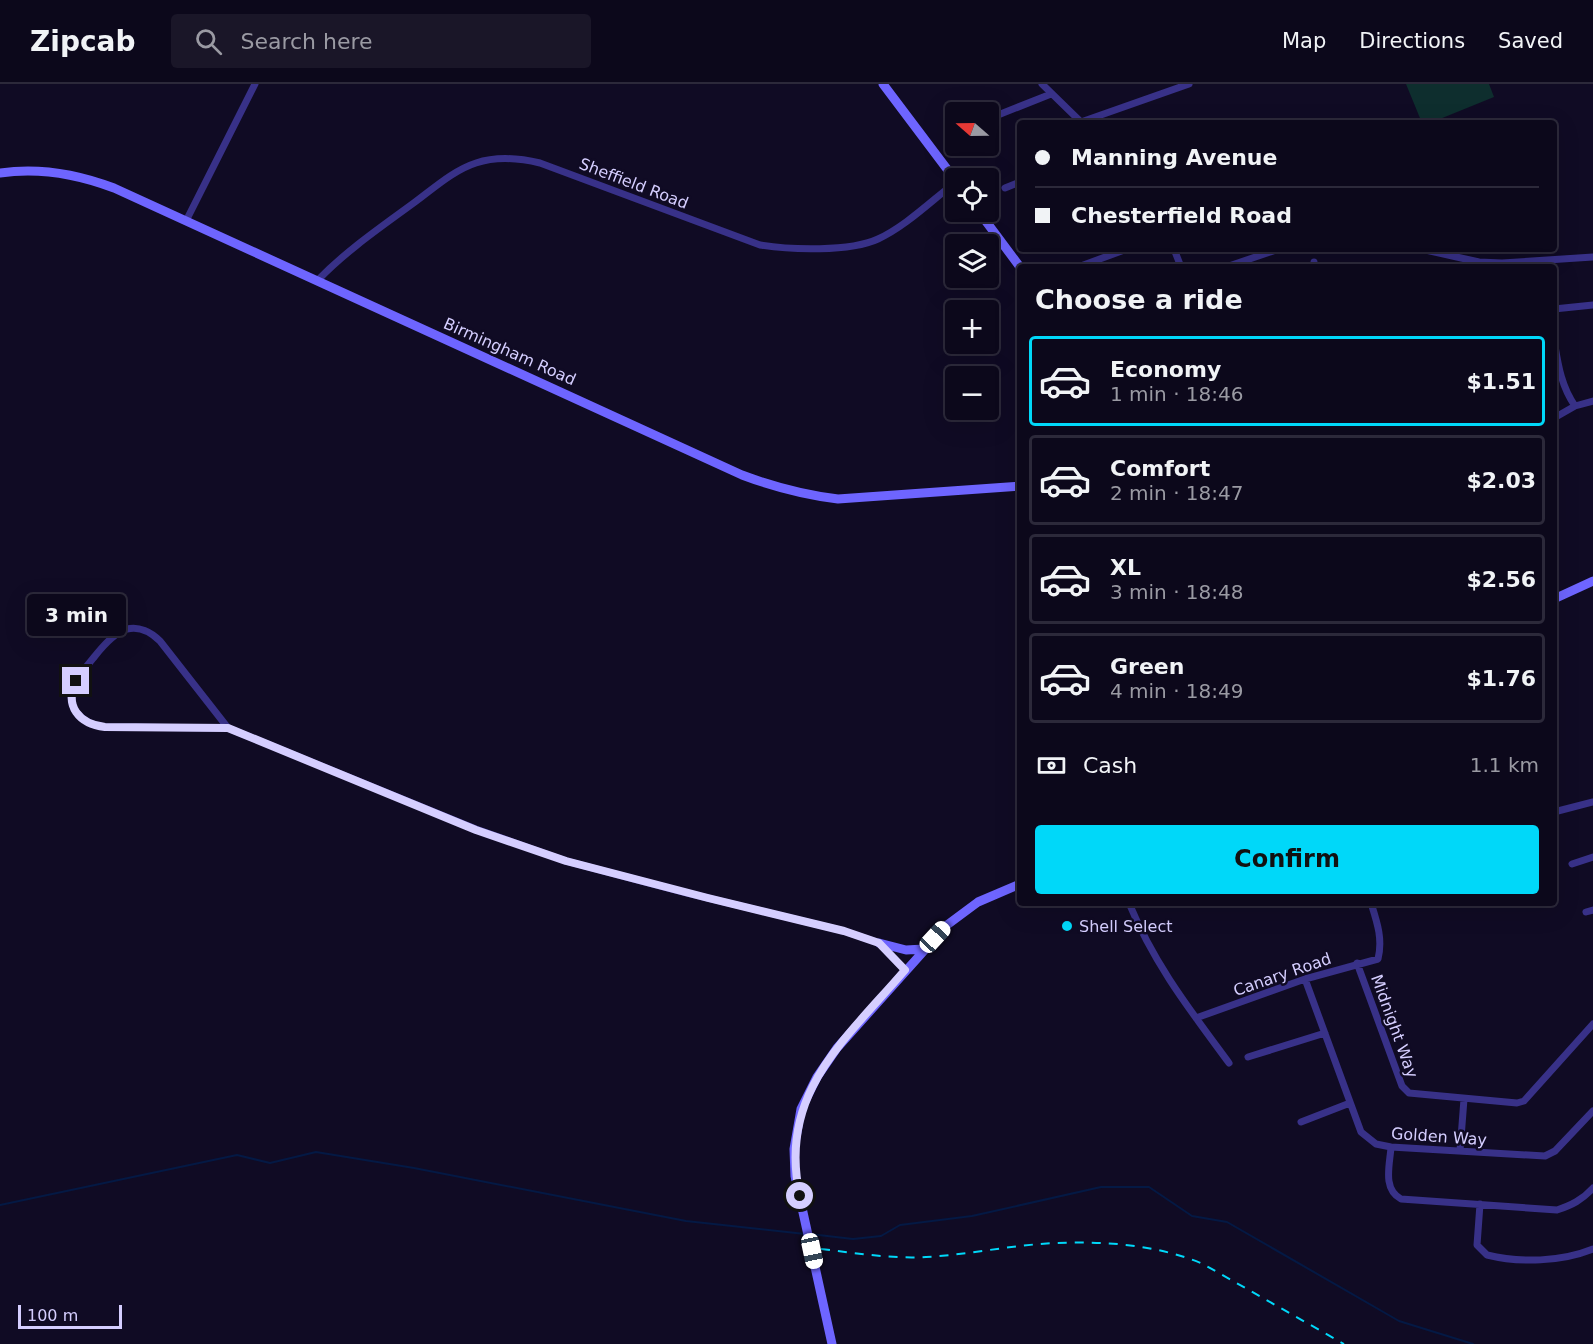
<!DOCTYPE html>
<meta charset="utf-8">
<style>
body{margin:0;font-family:"DejaVu Sans",sans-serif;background:#1a1628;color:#f1f3f6;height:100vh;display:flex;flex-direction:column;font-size:22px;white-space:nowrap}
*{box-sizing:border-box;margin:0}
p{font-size:20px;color:#9a9aa3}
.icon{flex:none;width:33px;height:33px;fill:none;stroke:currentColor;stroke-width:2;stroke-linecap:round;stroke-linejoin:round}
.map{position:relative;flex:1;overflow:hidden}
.side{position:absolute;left:1017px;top:180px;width:540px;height:642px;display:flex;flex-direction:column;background:#0c081b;border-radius:6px;box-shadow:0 6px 24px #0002,0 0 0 2px #2c293a}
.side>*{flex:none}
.guide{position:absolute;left:1017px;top:36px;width:540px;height:132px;border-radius:6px;box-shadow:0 6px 24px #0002,0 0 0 2px #2c293a;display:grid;align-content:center;height:132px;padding:0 18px;background:#0c081b}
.needle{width:39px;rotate:290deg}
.tools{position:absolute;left:945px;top:18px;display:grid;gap:12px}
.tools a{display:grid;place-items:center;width:54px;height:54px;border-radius:6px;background:#0c081b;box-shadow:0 6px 24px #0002,0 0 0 2px #2c293a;font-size:30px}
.scale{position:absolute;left:18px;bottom:15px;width:104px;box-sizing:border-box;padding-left:6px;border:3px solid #d5ceff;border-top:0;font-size:16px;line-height:21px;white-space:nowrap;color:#d5ceff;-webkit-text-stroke:4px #100b24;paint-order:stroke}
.end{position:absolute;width:27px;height:27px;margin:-14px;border:8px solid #d5ceff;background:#111;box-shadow:0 0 0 3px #111}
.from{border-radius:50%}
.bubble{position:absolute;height:42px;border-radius:6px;background:#0c081b;box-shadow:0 6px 24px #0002,0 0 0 2px #2c293a;font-size:20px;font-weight:600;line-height:42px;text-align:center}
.car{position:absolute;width:18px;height:36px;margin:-18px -9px;border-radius:8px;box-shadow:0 0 4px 2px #0007;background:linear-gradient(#fff 24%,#345 0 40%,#fff 0 76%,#345 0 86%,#fff 0)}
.guide b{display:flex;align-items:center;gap:21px;height:57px;font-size:22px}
.guide b+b{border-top:2px solid #2c293a}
.guide i{width:15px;height:15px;background:#f1f3f6}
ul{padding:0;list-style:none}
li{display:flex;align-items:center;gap:18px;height:90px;margin:0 12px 9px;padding:0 6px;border:3px solid #2c293a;border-radius:6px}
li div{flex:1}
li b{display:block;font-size:22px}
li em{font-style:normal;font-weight:600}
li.selected{border-color:#00d8f9}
li>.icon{width:54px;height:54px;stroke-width:1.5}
h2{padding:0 18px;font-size:27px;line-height:72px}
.pay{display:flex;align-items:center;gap:15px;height:66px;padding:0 18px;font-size:22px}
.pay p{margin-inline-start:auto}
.button{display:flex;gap:12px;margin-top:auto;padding:12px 18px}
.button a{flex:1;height:69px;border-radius:6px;background:#00d8f9;color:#111;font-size:24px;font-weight:600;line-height:69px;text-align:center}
header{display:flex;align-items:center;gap:36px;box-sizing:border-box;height:84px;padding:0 30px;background:#0c081b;border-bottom:2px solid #2c293a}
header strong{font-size:28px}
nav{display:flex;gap:33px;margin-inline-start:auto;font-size:21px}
.search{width:420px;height:54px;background:#1a1628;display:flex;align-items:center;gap:15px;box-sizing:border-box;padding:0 21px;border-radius:6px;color:#9a9aa3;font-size:22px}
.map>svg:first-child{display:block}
.green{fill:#0e2e2e}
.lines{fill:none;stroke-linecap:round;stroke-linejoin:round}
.stream{stroke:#041944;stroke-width:2}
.street{stroke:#383188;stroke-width:7}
.secondary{stroke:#6e65ff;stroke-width:9}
.rail{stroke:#00d8f9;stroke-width:2;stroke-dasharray:9 8;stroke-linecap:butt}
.route{stroke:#d5ceff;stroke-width:8}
.poi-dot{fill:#00d8f9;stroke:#100b24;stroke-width:2}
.labels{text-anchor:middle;stroke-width:5;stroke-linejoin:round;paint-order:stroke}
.street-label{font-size:16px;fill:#d5ceff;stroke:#100b24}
.poi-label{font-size:16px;fill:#d5ceff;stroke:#100b24;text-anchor:start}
</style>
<header>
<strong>Zipcab</strong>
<div class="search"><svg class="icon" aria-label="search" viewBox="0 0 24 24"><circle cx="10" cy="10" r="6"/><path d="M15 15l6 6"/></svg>Search here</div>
<nav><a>Map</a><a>Directions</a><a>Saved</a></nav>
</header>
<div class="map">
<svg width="1593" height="1260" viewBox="0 0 1593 1260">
<rect width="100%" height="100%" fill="#100b24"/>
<path class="green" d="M1406 0H1489L1494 13 1430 39H1422Z"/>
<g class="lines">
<path class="stream" d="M0 1121 237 1071 270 1079 316 1068 414 1084 686 1137 805 1150
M810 1150 853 1155 881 1152 900 1141 972 1132 1101 1103H1149L1192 1132 1227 1138 1399 1237 1473 1260"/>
<path class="street" d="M1042 0 1082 39
M988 35 1051 10
M1081 38 1189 0
M1005 104 1020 98
M187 135 255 0
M1174 165 1181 183
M1421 165 1479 178 1502 179 1593 173
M1314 178V183
M1078 183 1127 165
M1226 183 1279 165
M318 196C347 166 381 143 415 118 434 104 454 86 476 79 497 72 519 74 540 79L760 161C790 166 850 168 878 155 906 142 931 117 956 98
M1554 225 1593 221
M1554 256C1558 280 1561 302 1575 322
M1554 334 1575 322 1593 317
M228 644 160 557C151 548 139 542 127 545 114 549 103 562 95 572 88 581 78 591 73 602 65 626 85 641 105 643L228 644 476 745 566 777 687 809 844 847 879 859 905 886
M1554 728 1593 718
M1572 780 1593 773
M1129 819C1154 880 1190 926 1229 979
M1586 828 1593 826
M1357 879 1402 1002 1409 1009 1517 1019 1524 1017 1593 940
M1305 895 1361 1048 1376 1060 1391 1063 1545 1072 1555 1067 1593 1027
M1196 934 1305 895 1378 875C1383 855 1377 838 1371 819
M1248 973 1325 949
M1301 1038 1350 1019
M1391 1063C1390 1080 1382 1105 1401 1115L1557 1126C1572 1121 1582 1116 1593 1104
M1460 1067 1464 1015
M1480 1120 1477 1161 1487 1171C1520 1179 1561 1178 1593 1165"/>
<path class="secondary" d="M883 0 956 97
M0 89C40 83 77 90 114 104L742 391C774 403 805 411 838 415L1020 402
M979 128 1020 183
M1554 515 1593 497
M879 859 906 866 924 865
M832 1260 795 1092 794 1065 801 1025 817 993 837 964 947 841 978 818 1020 800"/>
<path class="rail" d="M821 1165C856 1169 891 1175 926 1173 964 1171 1002 1163 1040 1160 1093 1156 1154 1159 1203 1180L1344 1260"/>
</g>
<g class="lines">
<path class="route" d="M76 597C64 622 79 640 105 643L228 644 476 746 566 777 708 814 844 847 879 859 905 886C845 956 777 1010 800 1112"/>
</g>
<circle class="poi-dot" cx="1067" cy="842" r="6"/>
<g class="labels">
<g class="street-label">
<text transform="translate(634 99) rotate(21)" y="6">Sheffield Road</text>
<text transform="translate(510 267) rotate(24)" y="6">Birmingham Road</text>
<text transform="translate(1282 890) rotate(-19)" y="6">Canary Road</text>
<text transform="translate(1395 942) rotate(70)" y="6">Midnight Way</text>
<text transform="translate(1439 1052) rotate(4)" y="6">Golden Way</text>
</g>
<g class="poi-label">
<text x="1079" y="848">Shell Select</text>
</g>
</g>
</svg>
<div class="tools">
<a><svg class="needle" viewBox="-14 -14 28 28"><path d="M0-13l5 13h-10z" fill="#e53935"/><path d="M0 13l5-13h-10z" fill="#9a9aa3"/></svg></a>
<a><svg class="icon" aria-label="locate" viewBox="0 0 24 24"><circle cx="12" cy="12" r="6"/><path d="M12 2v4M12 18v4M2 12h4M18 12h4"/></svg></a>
<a><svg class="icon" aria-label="layers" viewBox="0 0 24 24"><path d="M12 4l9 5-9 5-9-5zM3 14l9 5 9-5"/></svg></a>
<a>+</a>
<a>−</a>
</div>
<div class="scale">100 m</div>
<i class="end from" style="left:800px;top:1112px"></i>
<i class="end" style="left:76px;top:597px"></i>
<div class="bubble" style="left:27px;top:510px;width:99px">3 min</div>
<i class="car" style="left:935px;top:853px;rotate:43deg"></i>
<i class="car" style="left:812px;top:1167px;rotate:168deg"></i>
<div class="guide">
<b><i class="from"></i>Manning Avenue</b>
<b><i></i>Chesterfield Road</b>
</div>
<section class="side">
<h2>Choose a ride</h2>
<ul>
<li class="selected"><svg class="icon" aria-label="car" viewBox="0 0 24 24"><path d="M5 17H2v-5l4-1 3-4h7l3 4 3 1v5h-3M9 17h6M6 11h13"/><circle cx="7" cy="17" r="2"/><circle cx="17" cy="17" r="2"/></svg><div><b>Economy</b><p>1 min · 18:46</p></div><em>$1.51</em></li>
<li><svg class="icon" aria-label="car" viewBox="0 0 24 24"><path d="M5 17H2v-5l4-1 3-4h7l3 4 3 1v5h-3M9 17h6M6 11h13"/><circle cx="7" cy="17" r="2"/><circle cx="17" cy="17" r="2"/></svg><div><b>Comfort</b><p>2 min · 18:47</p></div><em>$2.03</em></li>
<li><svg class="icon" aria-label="car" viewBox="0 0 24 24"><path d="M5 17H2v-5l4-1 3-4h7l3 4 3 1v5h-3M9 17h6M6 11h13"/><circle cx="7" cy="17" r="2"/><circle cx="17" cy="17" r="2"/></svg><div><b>XL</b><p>3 min · 18:48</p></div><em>$2.56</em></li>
<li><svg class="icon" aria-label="car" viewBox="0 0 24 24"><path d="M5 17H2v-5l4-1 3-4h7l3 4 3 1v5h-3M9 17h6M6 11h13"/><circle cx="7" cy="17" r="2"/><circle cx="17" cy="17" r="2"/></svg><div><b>Green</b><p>4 min · 18:49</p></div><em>$1.76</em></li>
</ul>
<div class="pay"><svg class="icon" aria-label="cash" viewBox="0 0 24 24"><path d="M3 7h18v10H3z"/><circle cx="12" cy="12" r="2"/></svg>Cash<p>1.1 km</p></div>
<div class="button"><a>Confirm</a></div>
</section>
</div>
